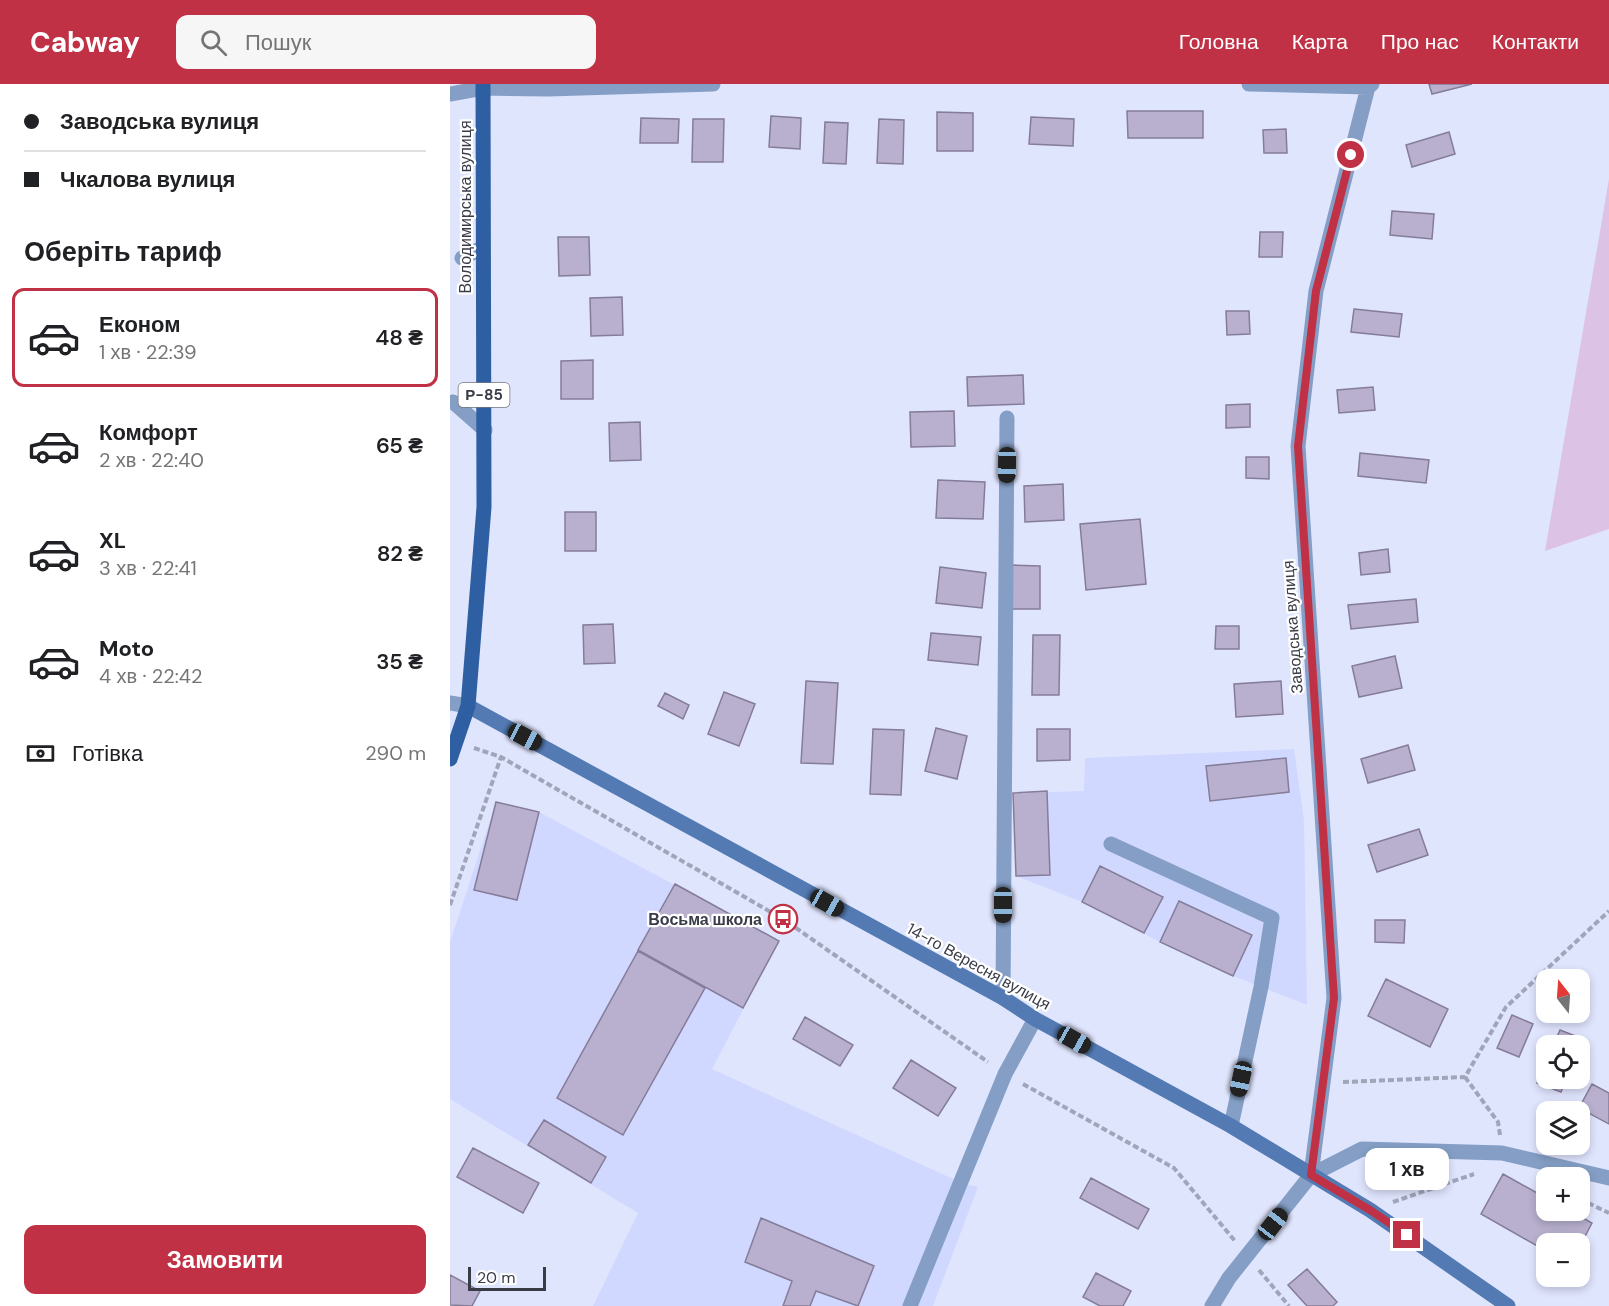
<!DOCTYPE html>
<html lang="uk">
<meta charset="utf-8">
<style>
body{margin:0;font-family:"DM Sans",sans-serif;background:#f6f6f6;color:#202124;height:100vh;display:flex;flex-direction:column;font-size:22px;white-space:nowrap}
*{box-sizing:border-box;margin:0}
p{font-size:20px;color:#757577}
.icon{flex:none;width:33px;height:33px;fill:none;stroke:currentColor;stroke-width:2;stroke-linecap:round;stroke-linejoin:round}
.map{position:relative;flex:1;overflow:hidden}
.sheet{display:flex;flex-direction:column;background:#fff;width:450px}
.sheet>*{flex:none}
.banner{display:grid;align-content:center;height:132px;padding:0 24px;background:#fff}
.needle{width:39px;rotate:343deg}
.tools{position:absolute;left:1086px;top:885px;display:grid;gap:12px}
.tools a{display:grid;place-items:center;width:54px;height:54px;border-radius:12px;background:#fff;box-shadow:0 3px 9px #0003;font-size:30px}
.scale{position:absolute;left:18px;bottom:15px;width:78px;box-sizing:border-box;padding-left:6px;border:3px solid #393b47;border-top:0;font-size:16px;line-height:21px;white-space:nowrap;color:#393b47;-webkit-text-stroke:4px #fff;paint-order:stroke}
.end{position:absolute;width:27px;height:27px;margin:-14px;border:8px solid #c13146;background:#fff;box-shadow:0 0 0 3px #fff}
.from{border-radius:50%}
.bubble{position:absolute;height:42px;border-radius:12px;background:#fff;box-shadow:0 3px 9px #0003;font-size:20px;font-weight:600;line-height:42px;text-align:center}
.car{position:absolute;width:18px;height:36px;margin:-18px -9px;border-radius:8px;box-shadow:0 0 4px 2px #0007;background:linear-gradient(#222 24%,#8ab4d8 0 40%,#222 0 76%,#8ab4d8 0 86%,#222 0)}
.banner b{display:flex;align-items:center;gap:21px;height:57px;font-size:22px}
.banner b+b{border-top:2px solid #e0e0e0}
.banner i{width:15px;height:15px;background:#202124}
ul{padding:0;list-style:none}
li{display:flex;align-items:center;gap:18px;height:99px;margin:0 12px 9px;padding:0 12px;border:3px solid transparent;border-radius:12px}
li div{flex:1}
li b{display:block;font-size:22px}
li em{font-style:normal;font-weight:600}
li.active{border-color:#c13146}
li>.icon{width:54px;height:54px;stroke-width:1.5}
h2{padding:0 24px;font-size:27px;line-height:72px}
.pay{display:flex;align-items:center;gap:15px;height:66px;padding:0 24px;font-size:22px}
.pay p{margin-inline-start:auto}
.primary-button{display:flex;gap:12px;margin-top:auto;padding:12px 24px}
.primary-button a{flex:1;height:69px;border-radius:12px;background:#c13146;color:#fff;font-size:24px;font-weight:600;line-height:69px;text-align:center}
header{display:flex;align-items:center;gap:36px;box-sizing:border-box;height:84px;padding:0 30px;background:#c13146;color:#fff}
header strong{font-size:28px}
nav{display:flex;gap:33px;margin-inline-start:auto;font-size:21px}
.search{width:420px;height:54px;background:#f6f6f6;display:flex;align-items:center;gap:15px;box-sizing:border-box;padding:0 21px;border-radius:12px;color:#757577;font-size:22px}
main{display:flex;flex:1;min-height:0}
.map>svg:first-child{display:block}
.built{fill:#d1d8ff}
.green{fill:#dcc2e5}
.building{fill:#b8b0ce;stroke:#847c99;stroke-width:1.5}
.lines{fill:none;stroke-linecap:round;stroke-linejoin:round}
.path{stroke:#a1a5b9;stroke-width:4;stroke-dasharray:6 3;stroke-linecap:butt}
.service{stroke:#849ec5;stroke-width:15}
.minor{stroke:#849ec5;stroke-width:15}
.secondary{stroke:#537ab2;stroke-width:15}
.primary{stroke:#2f5fa3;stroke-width:15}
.route{stroke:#c13146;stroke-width:8}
.labels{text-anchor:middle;stroke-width:4.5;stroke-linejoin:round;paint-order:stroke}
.shield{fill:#fff;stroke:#74767e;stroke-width:1.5}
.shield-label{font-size:15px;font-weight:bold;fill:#393b47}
.street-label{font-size:16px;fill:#393b47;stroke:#fff}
.poi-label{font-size:16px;font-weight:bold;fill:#393b47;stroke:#fff;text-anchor:end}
</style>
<header>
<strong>Cabway</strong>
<div class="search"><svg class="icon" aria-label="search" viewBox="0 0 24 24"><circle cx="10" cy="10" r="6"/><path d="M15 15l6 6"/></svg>Пошук</div>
<nav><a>Головна</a><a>Карта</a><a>Про нас</a><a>Контакти</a></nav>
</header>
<main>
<section class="sheet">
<div class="banner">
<b><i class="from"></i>Заводська вулиця</b>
<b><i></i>Чкалова вулиця</b>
</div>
<h2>Оберіть тариф</h2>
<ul>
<li class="active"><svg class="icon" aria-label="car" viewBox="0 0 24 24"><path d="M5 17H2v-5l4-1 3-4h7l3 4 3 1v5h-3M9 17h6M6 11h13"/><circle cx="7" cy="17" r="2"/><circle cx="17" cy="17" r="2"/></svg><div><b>Економ</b><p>1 хв · 22:39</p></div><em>48 ₴</em></li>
<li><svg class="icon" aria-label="car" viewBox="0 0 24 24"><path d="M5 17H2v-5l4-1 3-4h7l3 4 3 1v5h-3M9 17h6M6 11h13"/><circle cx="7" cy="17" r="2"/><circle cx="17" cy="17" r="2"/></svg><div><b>Комфорт</b><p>2 хв · 22:40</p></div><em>65 ₴</em></li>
<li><svg class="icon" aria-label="car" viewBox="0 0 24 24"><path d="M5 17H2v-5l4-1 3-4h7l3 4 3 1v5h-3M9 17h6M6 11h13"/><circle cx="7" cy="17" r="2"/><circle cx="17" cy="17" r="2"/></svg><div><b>XL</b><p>3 хв · 22:41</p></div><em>82 ₴</em></li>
<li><svg class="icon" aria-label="car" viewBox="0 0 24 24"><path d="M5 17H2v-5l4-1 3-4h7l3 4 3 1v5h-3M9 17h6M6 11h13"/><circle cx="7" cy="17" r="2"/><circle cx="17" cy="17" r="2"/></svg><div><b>Moto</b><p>4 хв · 22:42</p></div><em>35 ₴</em></li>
</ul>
<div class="pay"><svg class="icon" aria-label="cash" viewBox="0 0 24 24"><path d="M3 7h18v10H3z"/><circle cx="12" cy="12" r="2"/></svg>Готівка<p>290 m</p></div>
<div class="primary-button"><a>Замовити</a></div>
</section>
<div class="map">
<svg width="1159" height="1222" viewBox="0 0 1159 1222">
<rect width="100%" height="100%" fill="#e0e5fe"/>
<path class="built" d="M844 665 854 736 857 921 783 892 710 858 632 818 566 792 563 709 634 707 635 674Z
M46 718 89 728 329 857 262 985 512 1099 528 1103 483 1222H143L188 1129 0 1015V858Z"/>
<path class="green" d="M1159 95V445L1095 467Z"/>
<path class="building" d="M979 0H1022L982 10Z
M677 27H753V54H678Z
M487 28 523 29V67H487Z
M321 32 351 34 350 65 319 63Z
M581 33 624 35 623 62 579 60Z
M191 34 229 35 228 59H190Z
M243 35H274L273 78H242Z
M429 35 454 36 453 80 427 79Z
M375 38 398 39 396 80 373 79Z
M836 45 837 69H814L813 46Z
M999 48 1005 70 962 83 956 61Z
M942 127 984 130 982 155 940 151Z
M810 148H833L832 173H809Z
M108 153H139L140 191 109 192Z
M172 213 173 251 141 252 140 214Z
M904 225 952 230 949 253 901 248Z
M776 227H799L800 250 777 251Z
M143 276V315H111V277Z
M573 291 574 320 518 322 517 293Z
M923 303 925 326 889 329 887 306Z
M800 320V343L776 344V321Z
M504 327 505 362 461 363 460 328Z
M190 338 191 376 160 377 159 339Z
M910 369 979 376 976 399 908 392Z
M796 373H819V395L796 394Z
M488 396 535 398 533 435 486 434Z
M613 400 614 436 575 438 574 402Z
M115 428H146V467H115Z
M690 435 696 500 636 506 630 440Z
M938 465 940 488 911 491 909 469Z
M562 481 590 482V525H562Z
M490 483 536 489 532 524 486 519Z
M966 515 968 538 901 545 898 521Z
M163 540 165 579 134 580 133 541Z
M766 542H789V565H765Z
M481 549 531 553 528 581 478 576Z
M583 551H610L609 611H582Z
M945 572 952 604 909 613 902 582Z
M356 597 388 599 383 680 351 679Z
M831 597 833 630 786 633 784 600Z
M274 608 305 620 289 662 258 650Z
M215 609 239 621 233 635 208 622Z
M486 644 517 652 507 695 475 687Z
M423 645 454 646 451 711 420 710Z
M587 645H620V676L587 677Z
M958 661 965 686 918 699 911 675Z
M836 674 839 708 760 717 756 682Z
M597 707 600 791 566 792 563 709Z
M46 718 89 728 67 816 24 806Z
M969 745 978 771 927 788 918 761Z
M650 782 713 813 694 849 632 818Z
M225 800 329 857 293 924 188 866Z
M729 817 802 851 783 892 710 858Z
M925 836H955L954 859 925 858Z
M188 867 255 904 173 1051 107 1014Z
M936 895 998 925 980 963 918 932Z
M1062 931 1083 940 1069 973 1047 964Z
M355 933 403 961 390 982 343 955Z
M1110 946 1133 955 1130 962H1103Z
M461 976 506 1004 488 1032 443 1004Z
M1096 977V994H1116L1111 1008 1087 999Z
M1142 1000 1159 1009V1040L1129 1024Z
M94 1036 156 1073 141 1099 78 1061Z
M23 1064 89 1099 73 1129 7 1093Z
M1053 1090 1096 1114V1126H1119L1142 1139 1130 1162V1160H1096V1167L1031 1130Z
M641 1094 699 1125 688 1145 630 1114Z
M311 1134 424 1182 408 1222 366 1207 360 1222H333L342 1197 295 1178Z
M857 1185 887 1218 883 1222H857L838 1201Z
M646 1189 681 1207 673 1222H650L633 1213Z
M0 1191 30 1207 22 1222 0 1221Z"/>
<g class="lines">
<path class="path" d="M24 664 51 673 333 835 538 978
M0 821 51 673
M1015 993 1048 1038 1050 1051
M893 998 1015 993 1056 923 1159 827
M573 1000 724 1084 785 1157
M1130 1115 1159 1129
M943 1118 1024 1090
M809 1186 839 1222"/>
<path class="service" d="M12 174 32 164
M3 318 35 346
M661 760 822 834 811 903 781 1042
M553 914 557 334
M460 1222 555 990 585 935"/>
<path class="minor" d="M799 0 918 3
M0 10 33 4 98 5 263 0
M0 619 18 622
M861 1091 884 914 848 362 866 207 918 3 922 0
M762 1222 779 1194 861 1091 912 1065 1052 1069 1159 1094"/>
<path class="secondary" d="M18 622 553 914 585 935 781 1042 920 1126 1058 1222"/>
<path class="primary" d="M0 675 18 622 34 423 33 0"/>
</g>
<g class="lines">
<path class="route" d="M901 71 866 207 848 362 884 914 861 1091 920 1126 957 1151"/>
</g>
<defs>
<g id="bus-ring" transform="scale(1.5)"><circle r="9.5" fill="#fff" stroke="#c13146" stroke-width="1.5"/><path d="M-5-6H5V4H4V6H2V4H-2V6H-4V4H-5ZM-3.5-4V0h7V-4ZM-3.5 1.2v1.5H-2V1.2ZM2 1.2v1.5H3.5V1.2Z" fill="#c13146"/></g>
</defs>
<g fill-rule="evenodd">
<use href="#bus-ring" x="333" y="835"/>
</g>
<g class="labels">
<rect class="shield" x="8.5" y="299" width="51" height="24" rx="4.5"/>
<g class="shield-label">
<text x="34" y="316">Р-85</text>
</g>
<g class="street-label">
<text transform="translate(15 123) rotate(-90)" y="6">Володимирська вулиця</text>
<text transform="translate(842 543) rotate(-94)" y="6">Заводська вулиця</text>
<text transform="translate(529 882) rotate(29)" y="6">14-го Вересня вулиця</text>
</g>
<g class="poi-label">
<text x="312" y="841">Восьма школа</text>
</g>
</g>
</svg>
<div class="tools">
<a><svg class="needle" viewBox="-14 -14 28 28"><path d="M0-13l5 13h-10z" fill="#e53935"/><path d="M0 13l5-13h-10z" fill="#757577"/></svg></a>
<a><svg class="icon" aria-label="locate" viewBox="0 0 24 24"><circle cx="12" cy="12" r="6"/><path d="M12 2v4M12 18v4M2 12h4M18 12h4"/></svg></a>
<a><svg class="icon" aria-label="layers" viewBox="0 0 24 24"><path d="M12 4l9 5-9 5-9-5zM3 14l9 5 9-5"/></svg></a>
<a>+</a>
<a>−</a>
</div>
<div class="scale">20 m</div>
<i class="end from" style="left:901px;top:71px"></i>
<i class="end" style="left:957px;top:1151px"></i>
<div class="bubble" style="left:915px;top:1064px;width:84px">1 хв</div>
<i class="car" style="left:557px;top:381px;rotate:181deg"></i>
<i class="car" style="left:75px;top:653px;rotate:118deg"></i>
<i class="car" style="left:377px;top:819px;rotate:119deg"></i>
<i class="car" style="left:553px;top:821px;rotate:180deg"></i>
<i class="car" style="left:624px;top:956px;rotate:119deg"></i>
<i class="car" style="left:791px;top:995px;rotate:192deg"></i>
<i class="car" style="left:823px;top:1140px;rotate:38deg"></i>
</div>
</main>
